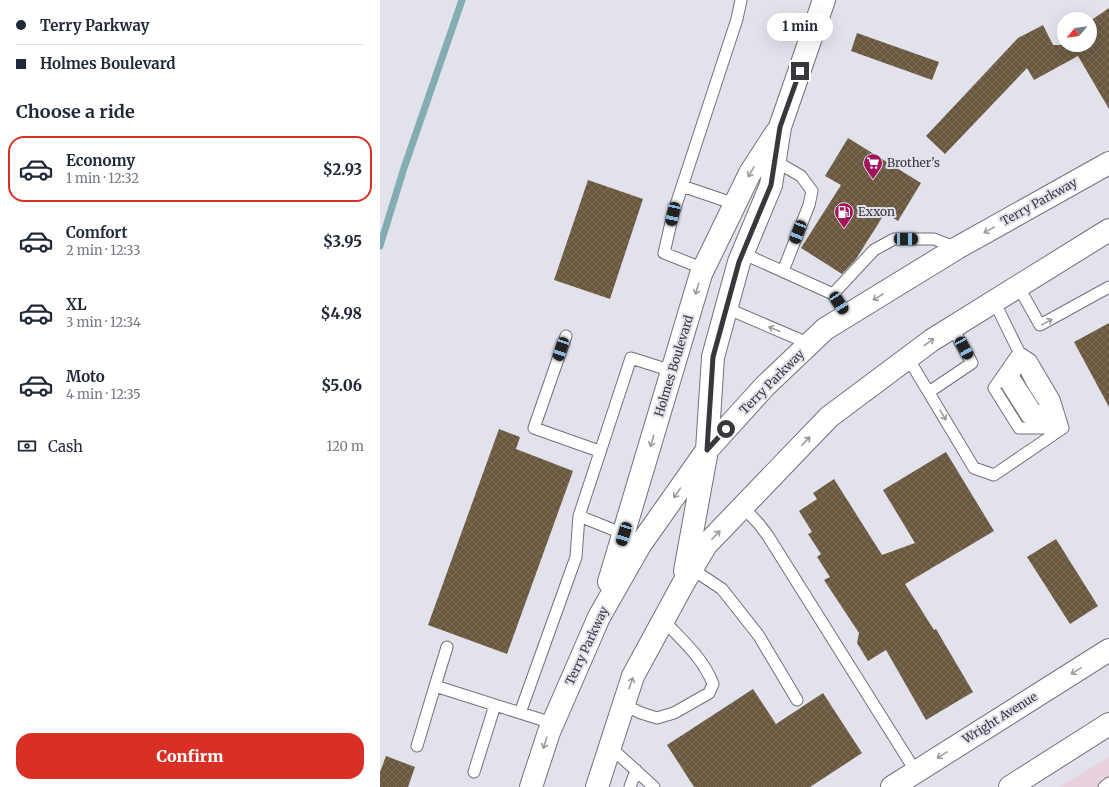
<!DOCTYPE html>
<meta charset="utf-8">
<style>
body{margin:0;font-family:Merriweather,serif;background:#f2f2f3;color:#1f2937;height:100vh;display:flex;flex-direction:column;font-size:15px;white-space:nowrap}
*{box-sizing:border-box;margin:0}
p{font-size:13px;color:#747a83}
.icon{flex:none;width:22px;height:22px;fill:none;stroke:currentColor;stroke-width:2;stroke-linecap:round;stroke-linejoin:round}
.map{position:relative;flex:1;overflow:hidden}
.details{display:flex;flex-direction:column;background:#fff;width:380px}
.details>*{flex:none}
.guide{display:grid;align-content:center;height:88px;padding:0 16px;background:#fff}
.needle{width:26px;rotate:241deg}
.buttons{position:absolute;left:677px;top:12px;display:grid;gap:8px}
.buttons a{display:grid;place-items:center;width:40px;height:40px;border-radius:50%;background:#fff;box-shadow:0 4px 16px #0002;font-size:20px}
.end{position:absolute;width:18px;height:18px;margin:-9px;border:5px solid #38373c;background:#fff;box-shadow:0 0 0 2px #fff}
.from{border-radius:50%}
.bubble{position:absolute;height:28px;border-radius:14px;background:#fff;box-shadow:0 4px 16px #0002;font-size:13px;font-weight:800;line-height:28px;text-align:center}
.car{position:absolute;width:12px;height:24px;margin:-12px -6px;border-radius:5px;box-shadow:0 0 3px 1px #0007;background:linear-gradient(#222 24%,#8ab4d8 0 40%,#222 0 76%,#8ab4d8 0 86%,#222 0)}
.guide b{display:flex;align-items:center;gap:14px;height:38px;font-size:15px}
.guide b+b{border-top:1px solid #e0e1e3}
.guide i{width:10px;height:10px;background:#1f2937}
ul{padding:0;list-style:none}
li{display:flex;align-items:center;gap:12px;height:66px;margin:0 8px 6px;padding:0 8px;border:2px solid transparent;border-radius:16px}
li div{flex:1}
li b{display:block;font-size:15px}
li em{font-style:normal;font-weight:800}
li.active{border-color:#d93025}
li>.icon{width:36px;height:36px;stroke-width:1.5}
h2{padding:0 16px;font-size:18px;line-height:48px}
.pay{display:flex;align-items:center;gap:10px;height:44px;padding:0 16px;font-size:15px}
.pay p{margin-inline-start:auto}
.button{display:flex;gap:8px;margin-top:auto;padding:8px 16px}
.button a{flex:1;height:46px;border-radius:16px;background:#d93025;color:#fff;font-size:16px;font-weight:800;line-height:46px;text-align:center}
main{display:flex;flex:1;min-height:0}
.map>svg:first-child{display:block}
.commercial{fill:#e9d2dd}
.lines{fill:none;stroke-linecap:round;stroke-linejoin:round}
.stream{stroke:#83adb0;stroke-width:7}
.building{fill:url(#building-cross-hatch)}
.lane-casing{stroke:#71717a;stroke-width:13}
.street-casing{stroke:#71717a;stroke-width:24}
.secondary-casing{stroke:#71717a;stroke-width:24}
.lane{stroke:#fff;stroke-width:11}
.street{stroke:#fff;stroke-width:22}
.secondary{stroke:#fff;stroke-width:22}
.oneway{stroke:#9c9b9e}
.route{stroke:#38373c;stroke-width:5}
.labels{text-anchor:middle;stroke-width:4;stroke-linejoin:round;paint-order:stroke}
.poi-label{font-size:12px;fill:#38373c;stroke:#e2e2ed;text-anchor:start}
.street-label{font-size:12px;fill:#38373c;stroke:#e2e2ed}
</style>
<main>
<section class="details">
<div class="guide">
<b><i class="from"></i>Terry Parkway</b>
<b><i></i>Holmes Boulevard</b>
</div>
<h2>Choose a ride</h2>
<ul>
<li class="active"><svg class="icon" aria-label="car" viewBox="0 0 24 24"><path d="M5 17H2v-5l4-1 3-4h7l3 4 3 1v5h-3M9 17h6M6 11h13"/><circle cx="7" cy="17" r="2"/><circle cx="17" cy="17" r="2"/></svg><div><b>Economy</b><p>1 min · 12:32</p></div><em>$2.93</em></li>
<li><svg class="icon" aria-label="car" viewBox="0 0 24 24"><path d="M5 17H2v-5l4-1 3-4h7l3 4 3 1v5h-3M9 17h6M6 11h13"/><circle cx="7" cy="17" r="2"/><circle cx="17" cy="17" r="2"/></svg><div><b>Comfort</b><p>2 min · 12:33</p></div><em>$3.95</em></li>
<li><svg class="icon" aria-label="car" viewBox="0 0 24 24"><path d="M5 17H2v-5l4-1 3-4h7l3 4 3 1v5h-3M9 17h6M6 11h13"/><circle cx="7" cy="17" r="2"/><circle cx="17" cy="17" r="2"/></svg><div><b>XL</b><p>3 min · 12:34</p></div><em>$4.98</em></li>
<li><svg class="icon" aria-label="car" viewBox="0 0 24 24"><path d="M5 17H2v-5l4-1 3-4h7l3 4 3 1v5h-3M9 17h6M6 11h13"/><circle cx="7" cy="17" r="2"/><circle cx="17" cy="17" r="2"/></svg><div><b>Moto</b><p>4 min · 12:35</p></div><em>$5.06</em></li>
</ul>
<div class="pay"><svg class="icon" aria-label="cash" viewBox="0 0 24 24"><path d="M3 7h18v10H3z"/><circle cx="12" cy="12" r="2"/></svg>Cash<p>120 m</p></div>
<div class="button"><a>Confirm</a></div>
</section>
<div class="map">
<svg width="729" height="787" viewBox="0 0 729 787">
<defs>
<pattern id="building-cross-hatch" width="8" height="8" patternUnits="userSpaceOnUse"><rect width="8" height="8" fill="#6a593f"/><path d="M0 0l8 8M0 8l8-8" fill="none" stroke="#7c6e5a"/></pattern>
</defs>
<rect width="100%" height="100%" fill="#e2e2ed"/>
<path class="commercial" d="M729 757V787H679Z"/>
<g class="lines">
<path class="stream" d="M0 246 24 168 82 0"/>
</g>
<path class="building" d="M729 8V109L698 56 654 80 647 68 565 154 546 136 638 38 663 25 673 45H710V21Z
M477 33 559 62 552 80 471 51Z
M468 138 541 183 518 221 505 213 476 259 462 274 421 248 461 185 445 176Z
M208 180 263 199 230 299 174 280Z
M729 323V407L694 342Z
M119 429 140 437 136 449 193 471 127 654 48 625Z
M566 452 614 531 525 584 554 630 556 629 593 692 546 720 506 650 488 661 477 643 479 633 444 580 450 577 437 557 441 554 428 534 432 532 419 511 437 499 433 493 454 479 502 555 535 543 503 490Z
M676 539 718 606 690 624 647 557Z
M373 689 396 724 443 693 482 753 430 787H314L287 745Z
M6 756 35 767 28 787H0V772Z"/>
<g class="lines">
<g class="lane-casing">
<path id="lane" d="M395 161 421 176 432 191 429 205 403 271
M302 186 355 204
M362 253 453 294 494 250 514 239H554L577 248
M324 269 284 253 293 214 357 19 361 0
M638 286 660 325 729 287
M453 294 467 316
M346 308 430 344
M186 336 154 428 219 451
M639 352 614 388 639 428H683
M640 355C647 379 662 399 677 420
M528 358 594 468 614 475 683 428 674 399 651 360 639 352 614 301
M637 364 634 377 654 408 672 421
M630 371 625 382 647 417 671 424
M549 392 592 363 572 327
M363 507 379 524 388 536 536 772
M199 516 251 358 292 371
M312 569 342 589 379 636 417 700
M55 686 67 647
M244 705 261 713 277 718 294 713 329 693 333 684C323 658 303 641 284 621
M140 713 196 557 199 516 244 534
M37 746 55 686 172 723
M230 747 274 787
M94 772 115 705
M250 787 256 770
M724 787 729 783"/>
</g>
<g class="street-casing">
<path id="street" d="M512 787 729 650
M630 787 729 724"/>
</g>
<g class="secondary-casing">
<path id="secondary" d="M305 571 327 450 333 357 359 262 391 185 400 127 444 0
M229 582 321 274 370 173 396 133
M151 787 169 732 219 617 260 545 327 450 385 386 445 329 577 248 729 163
M217 787 253 676 303 584 326 545 449 417 552 340 729 230"/>
</g>
<use href="#lane" class="lane"/>
<use href="#street" class="street"/>
<use href="#secondary" class="secondary"/>
</g>
<defs><path id="oneway-shaft" d="M-6 0H5M1.5-3L5.5 0L1.5 3" fill="none" stroke-width="1.6" stroke-linecap="round" stroke-linejoin="round"/></defs>
<g class="oneway">
<use href="#oneway-shaft" transform="translate(371 172) rotate(120)"/>
<use href="#oneway-shaft" transform="translate(609 230) rotate(151)"/>
<use href="#oneway-shaft" transform="translate(317 289) rotate(107)"/>
<use href="#oneway-shaft" transform="translate(498 297) rotate(148)"/>
<use href="#oneway-shaft" transform="translate(667 322) rotate(-29)"/>
<use href="#oneway-shaft" transform="translate(394 329) rotate(-157)"/>
<use href="#oneway-shaft" transform="translate(549 342) rotate(-36)"/>
<use href="#oneway-shaft" transform="translate(563 415) rotate(59)"/>
<use href="#oneway-shaft" transform="translate(272 441) rotate(107)"/>
<use href="#oneway-shaft" transform="translate(426 441) rotate(-46)"/>
<use href="#oneway-shaft" transform="translate(297 493) rotate(125)"/>
<use href="#oneway-shaft" transform="translate(336 535) rotate(-46)"/>
<use href="#oneway-shaft" transform="translate(696 671) rotate(148)"/>
<use href="#oneway-shaft" transform="translate(251 683) rotate(-71)"/>
<use href="#oneway-shaft" transform="translate(165 743) rotate(108)"/>
<use href="#oneway-shaft" transform="translate(562 755) rotate(148)"/>
</g>
<g class="lines">
<path class="route" d="M346 429 327 450 333 357 359 262 391 185 400 127 420 71"/>
</g>
<defs>
<g id="supermarket-pin" transform="scale(1)"><path d="M0 17L-7.5 6A9.5 9.5 0 1 1 7.5 6Z" fill="#a2145b" stroke="#e2e2ed"/><path d="M-6-5.5h2.5l.6 2H6L4.5 2H-2.5L-4.4-4H-6ZM-1.5 3.2a1.3 1.3 0 1 0 .1 0ZM3 3.2a1.3 1.3 0 1 0 .1 0Z" fill="#fff"/></g>
<g id="fuel-pin" transform="scale(1)"><path d="M0 17L-7.5 6A9.5 9.5 0 1 1 7.5 6Z" fill="#a2145b" stroke="#e2e2ed"/><path d="M-5.5-6h7V0h2V4h1.3V-2.5L3-4.5l.8-.8L6-3V5H2.5V1h-1V6h-7ZM-4.2-4.7v3.2H.2V-4.7Z" fill="#fff"/></g>
</defs>
<g fill-rule="evenodd">
<use href="#supermarket-pin" x="493" y="163"/>
<use href="#fuel-pin" x="464" y="212"/>
</g>
<g class="labels">
<g class="poi-label">
<text x="507" y="167">Brother's</text>
<text x="478" y="216">Exxon</text>
</g>
<g class="street-label">
<text transform="translate(659 202) rotate(-29)" y="4">Terry Parkway</text>
<text transform="translate(294 366) rotate(-73)" y="4">Holmes Boulevard</text>
<text transform="translate(392 382) rotate(-45)" y="4">Terry Parkway</text>
<text transform="translate(207 646) rotate(-65)" y="4">Terry Parkway</text>
<text transform="translate(620 718) rotate(-32)" y="4">Wright Avenue</text>
</g>
</g>
</svg>
<div class="buttons">
<a><svg class="needle" viewBox="-14 -14 28 28"><path d="M0-13l5 13h-10z" fill="#e53935"/><path d="M0 13l5-13h-10z" fill="#747a83"/></svg></a>
</div>
<i class="end from" style="left:346px;top:429px"></i>
<i class="end" style="left:420px;top:71px"></i>
<div class="bubble" style="left:387px;top:13px;width:66px">1 min</div>
<i class="car" style="left:293px;top:214px;rotate:192deg"></i>
<i class="car" style="left:418px;top:232px;rotate:201deg"></i>
<i class="car" style="left:526px;top:239px;rotate:91deg"></i>
<i class="car" style="left:459px;top:303px;rotate:147deg"></i>
<i class="car" style="left:584px;top:348px;rotate:151deg"></i>
<i class="car" style="left:181px;top:349px;rotate:198deg"></i>
<i class="car" style="left:244px;top:534px;rotate:197deg"></i>
</div>
</main>
